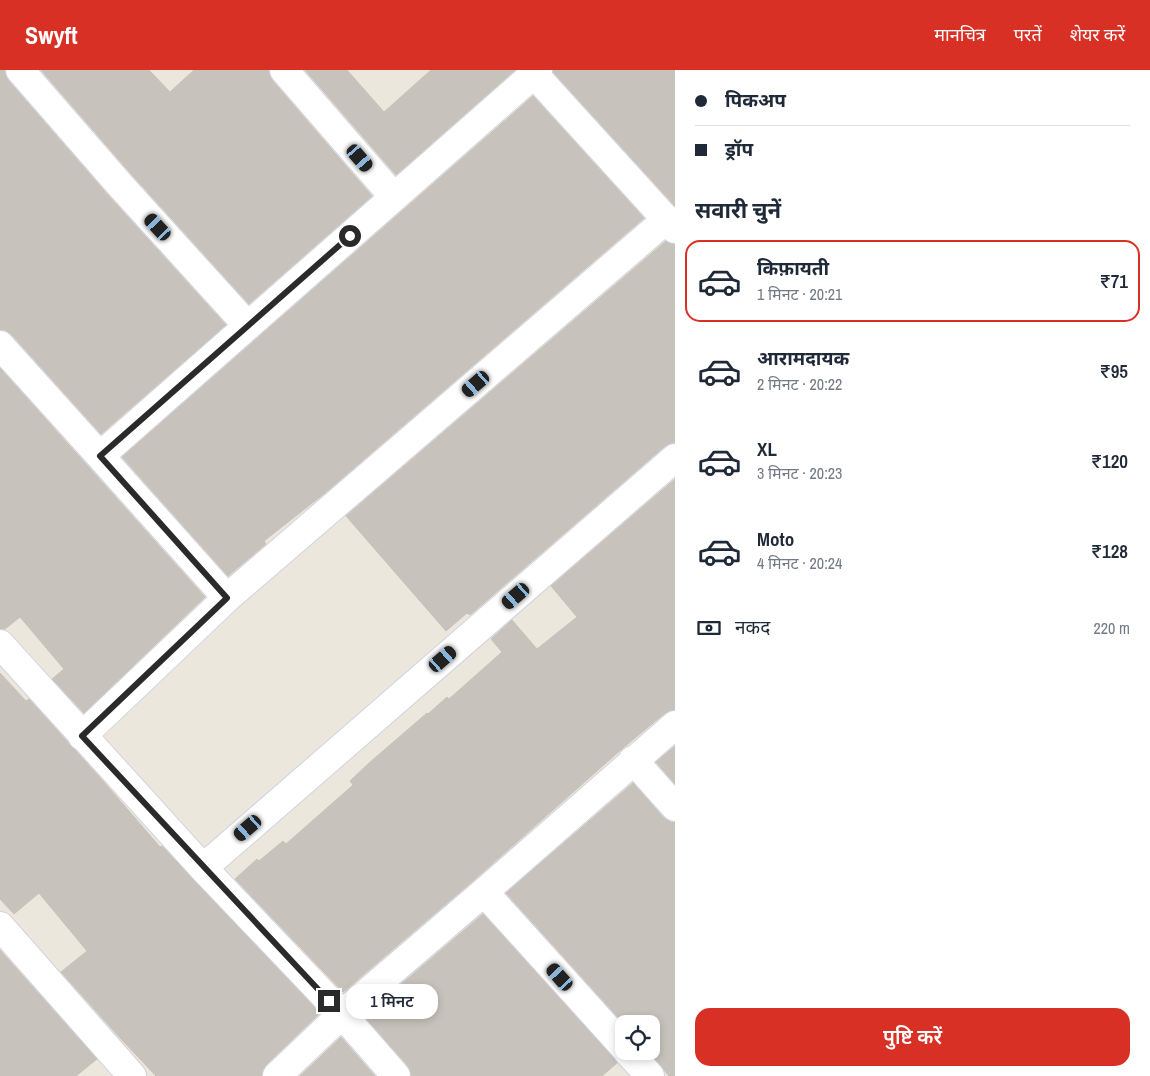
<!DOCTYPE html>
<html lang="hi">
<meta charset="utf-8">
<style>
body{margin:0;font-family:"Archivo Narrow","Noto Sans Devanagari",sans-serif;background:#f6f6f7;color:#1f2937;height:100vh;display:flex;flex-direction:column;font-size:19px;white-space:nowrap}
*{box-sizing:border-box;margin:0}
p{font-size:16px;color:#747a83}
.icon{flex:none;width:28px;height:28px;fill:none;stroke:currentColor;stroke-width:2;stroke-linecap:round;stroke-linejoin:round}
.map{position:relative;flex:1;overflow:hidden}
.side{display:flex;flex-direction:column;background:#fff;width:475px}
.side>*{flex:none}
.top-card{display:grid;align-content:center;height:110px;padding:0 20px;background:#fff}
.buttons{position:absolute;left:615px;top:945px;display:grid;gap:10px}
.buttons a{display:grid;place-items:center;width:45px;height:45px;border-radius:10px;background:#fff;box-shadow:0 2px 8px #0003;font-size:25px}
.end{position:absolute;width:22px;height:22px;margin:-11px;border:6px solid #2a2a2a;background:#fff;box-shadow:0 0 0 2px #fff}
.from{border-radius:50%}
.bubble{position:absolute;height:35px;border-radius:15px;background:#fff;box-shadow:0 2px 8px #0003;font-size:16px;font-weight:600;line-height:35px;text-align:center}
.car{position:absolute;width:15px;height:30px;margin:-15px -8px;border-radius:6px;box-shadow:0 0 4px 1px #0007;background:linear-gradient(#222 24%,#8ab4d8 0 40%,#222 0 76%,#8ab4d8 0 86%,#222 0)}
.top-card b{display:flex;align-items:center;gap:18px;height:48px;font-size:19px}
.top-card b+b{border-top:1px solid #e0e1e3}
.top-card i{width:12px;height:12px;background:#1f2937}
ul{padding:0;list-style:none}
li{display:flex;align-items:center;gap:15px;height:82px;margin:0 10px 8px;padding:0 10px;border:2px solid transparent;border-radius:15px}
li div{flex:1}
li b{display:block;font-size:19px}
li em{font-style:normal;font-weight:600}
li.on{border-color:#d93025}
li>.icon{width:45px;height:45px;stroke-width:1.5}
h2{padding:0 20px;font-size:22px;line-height:60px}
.pay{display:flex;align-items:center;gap:12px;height:55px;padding:0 20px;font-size:19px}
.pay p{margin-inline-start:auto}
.button{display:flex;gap:10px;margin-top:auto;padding:10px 20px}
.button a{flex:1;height:58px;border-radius:15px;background:#d93025;color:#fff;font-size:20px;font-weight:600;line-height:58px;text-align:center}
header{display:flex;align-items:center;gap:30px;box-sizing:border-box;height:70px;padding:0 25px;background:#d93025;color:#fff}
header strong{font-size:24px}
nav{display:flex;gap:28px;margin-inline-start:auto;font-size:18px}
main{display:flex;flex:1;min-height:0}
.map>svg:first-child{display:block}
.building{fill:#c7c3bc;stroke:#c6c3b6}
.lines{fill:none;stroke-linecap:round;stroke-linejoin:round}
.minor-casing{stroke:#d2d2e2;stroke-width:30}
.minor{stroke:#fff;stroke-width:28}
.route{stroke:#2a2a2a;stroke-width:6}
</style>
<header>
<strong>Swyft</strong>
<nav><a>मानचित्र</a><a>परतें</a><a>शेयर करें</a></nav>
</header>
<main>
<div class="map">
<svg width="675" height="1006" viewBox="0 0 675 1006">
<rect width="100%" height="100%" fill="#ebe7dc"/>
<path class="building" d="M0 0H5L8 10 108 125 226 255 101 364 12 265 5 260H0Z
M41 0H149L170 22 194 0H269L272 10 372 126 249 234 132 105Z
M305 0H347L384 42 431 0H515L396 105Z
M553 0H675V136L553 2Z
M533 26 644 148 325 423 264 471 266 474 228 506 122 387Z
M666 171 675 174V373L665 376 470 545 467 543 446 561 346 446Z
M0 298 205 527 84 643 52 609 64 599 20 547 5 559H0Z
M675 409V640L665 643 623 678 474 810 343 922 235 809 257 789 259 791 283 771 286 774 353 715 350 711 369 693 427 643 428 644 447 627 449 629 502 582 491 569 512 550 537 579 577 547 551 516Z
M0 603 26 631 29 629 103 711 160 777 162 776 320 943 266 995 262 1001V1006H156L121 969 61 902 87 881 39 823 14 844 0 829Z
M675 676V714L656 692Z
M633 713 663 747 670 752H675V1006H669L648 981H651V954H624L506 823Z
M483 844 614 988 617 993 602 1006H411L408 996 364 946Z
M0 880 97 989 76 1006H0Z
M341 967 375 1006H300Z"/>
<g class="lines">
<g class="minor-casing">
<path id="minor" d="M20 0 120 115 248 256
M284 0 394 127
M538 0 534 4 675 159
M0 275 100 386 534 4
M100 386 227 528
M0 574 203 798 342 944 484 822 675 655
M82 666 227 528 667 149
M633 690 675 737
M203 798 675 388
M484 822 624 977
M0 856 132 1006
M627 981 650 1006
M277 1006 342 944 396 1006"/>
</g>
<use href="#minor" class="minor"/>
</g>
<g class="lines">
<path class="route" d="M329 931 82 666 227 528 100 386 350 166"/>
</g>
</svg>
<div class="buttons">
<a><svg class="icon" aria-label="locate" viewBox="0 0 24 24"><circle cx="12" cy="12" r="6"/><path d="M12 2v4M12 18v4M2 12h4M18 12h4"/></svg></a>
</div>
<i class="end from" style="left:350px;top:166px"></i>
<i class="end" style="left:329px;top:931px"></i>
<div class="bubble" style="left:346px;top:914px;width:92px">1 मिनट</div>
<i class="car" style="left:360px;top:88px;rotate:139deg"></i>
<i class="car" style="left:158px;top:157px;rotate:317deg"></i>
<i class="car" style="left:476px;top:314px;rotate:229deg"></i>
<i class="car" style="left:516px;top:526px;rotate:229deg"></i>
<i class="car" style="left:443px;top:589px;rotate:49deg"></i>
<i class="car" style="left:248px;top:758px;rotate:229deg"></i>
<i class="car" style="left:560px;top:907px;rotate:318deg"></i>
</div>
<section class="side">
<div class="top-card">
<b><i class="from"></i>पिकअप</b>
<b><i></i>ड्रॉप</b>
</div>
<h2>सवारी चुनें</h2>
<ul>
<li class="on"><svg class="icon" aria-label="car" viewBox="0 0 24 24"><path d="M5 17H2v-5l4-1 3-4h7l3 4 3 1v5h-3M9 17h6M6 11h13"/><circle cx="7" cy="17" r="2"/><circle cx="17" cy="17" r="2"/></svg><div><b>किफ़ायती</b><p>1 मिनट · 20:21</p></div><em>₹71</em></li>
<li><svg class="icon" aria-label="car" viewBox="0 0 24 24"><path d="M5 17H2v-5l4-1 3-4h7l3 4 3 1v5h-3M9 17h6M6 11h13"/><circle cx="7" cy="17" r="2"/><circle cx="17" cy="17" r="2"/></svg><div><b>आरामदायक</b><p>2 मिनट · 20:22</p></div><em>₹95</em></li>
<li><svg class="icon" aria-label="car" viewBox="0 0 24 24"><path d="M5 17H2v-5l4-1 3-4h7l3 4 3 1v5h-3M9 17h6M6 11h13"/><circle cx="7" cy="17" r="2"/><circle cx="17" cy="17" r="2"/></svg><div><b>XL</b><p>3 मिनट · 20:23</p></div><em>₹120</em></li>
<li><svg class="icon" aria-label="car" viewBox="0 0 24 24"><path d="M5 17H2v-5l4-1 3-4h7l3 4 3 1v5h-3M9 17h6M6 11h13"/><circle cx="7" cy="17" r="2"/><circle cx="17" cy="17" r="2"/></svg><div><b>Moto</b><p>4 मिनट · 20:24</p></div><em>₹128</em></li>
</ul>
<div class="pay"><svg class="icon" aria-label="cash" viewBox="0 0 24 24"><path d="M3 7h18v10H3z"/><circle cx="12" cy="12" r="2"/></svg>नकद<p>220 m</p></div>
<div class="button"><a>पुष्टि करें</a></div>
</section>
</main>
